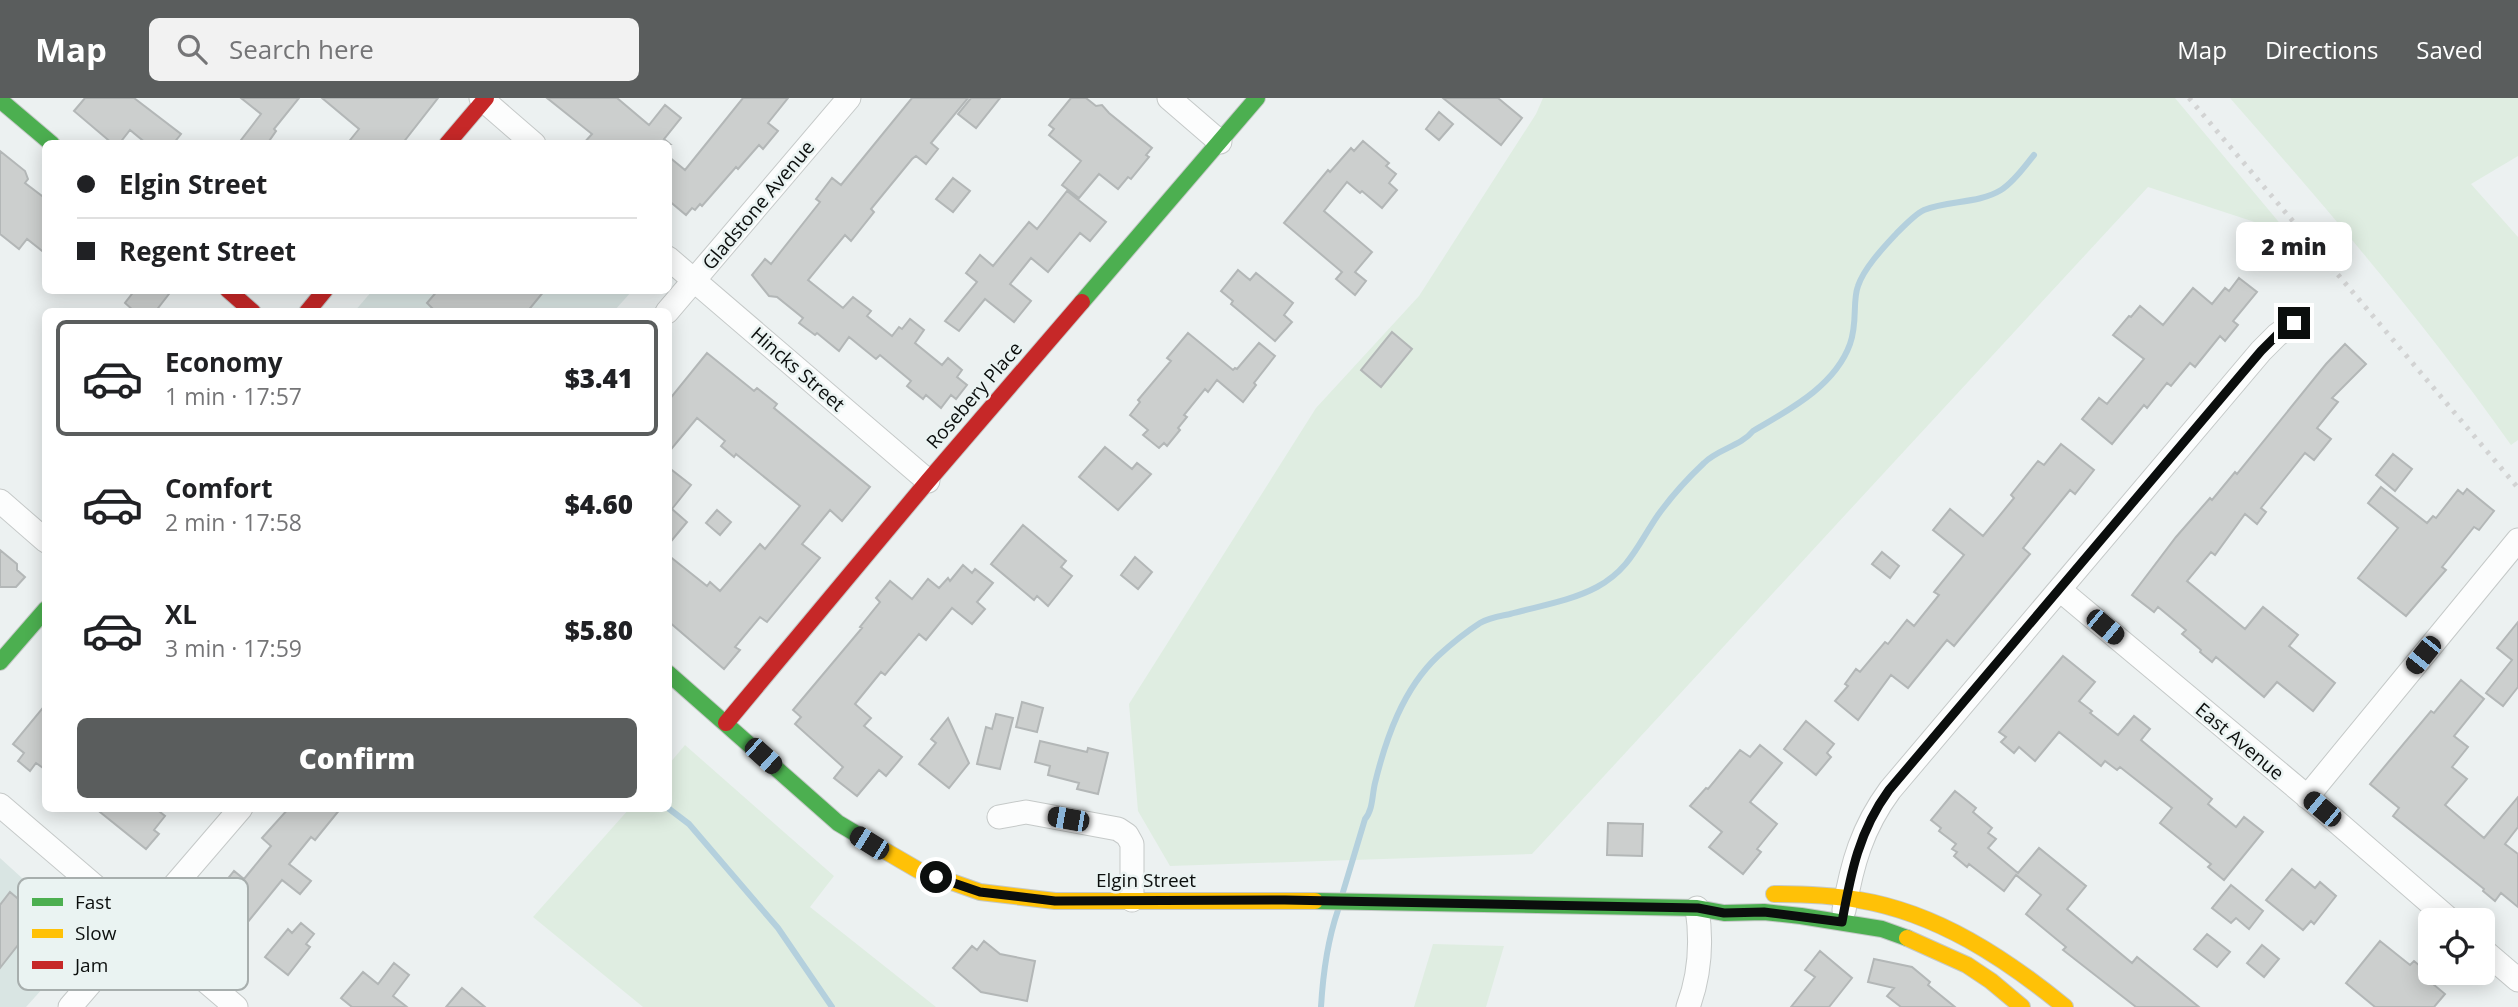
<!DOCTYPE html>
<meta charset="utf-8">
<style>
body{margin:0;font-family:"Open Sans",sans-serif;background:#f2f2f2;color:#202124;height:100vh;display:flex;flex-direction:column;font-size:26px;white-space:nowrap}
*{box-sizing:border-box;margin:0}
p{font-size:23px;color:#757577}
.icon{flex:none;width:38px;height:38px;fill:none;stroke:currentColor;stroke-width:2;stroke-linecap:round;stroke-linejoin:round}
.map{position:relative;flex:1;overflow:hidden}
.side{position:absolute;left:42px;top:210px;width:630px;height:504px;display:flex;flex-direction:column;background:#fff;border-radius:10px;box-shadow:0 4px 18px #0003}
.side>*{flex:none}
.guide{position:absolute;left:42px;top:42px;width:630px;height:154px;border-radius:10px;box-shadow:0 4px 18px #0003;display:grid;align-content:center;height:154px;padding:0 35px;background:#fff}
.tools{position:absolute;left:2418px;top:810px;display:grid;gap:14px}
.tools a{display:grid;place-items:center;width:77px;height:77px;border-radius:10px;background:#fff;box-shadow:0 4px 18px #0003;font-size:35px}
.end{position:absolute;width:32px;height:32px;margin:-16px;border:9px solid #0b0e0d;background:#fff;box-shadow:0 0 0 4px #fff}
.from{border-radius:50%}
.bubble{position:absolute;height:49px;border-radius:10px;background:#fff;box-shadow:0 4px 18px #0003;font-size:23px;font-weight:800;line-height:49px;text-align:center}
.car{position:absolute;width:21px;height:42px;margin:-21px -10px;border-radius:9px;box-shadow:0 0 5px 2px #0007;background:linear-gradient(#222 24%,#8ab4d8 0 40%,#222 0 76%,#8ab4d8 0 86%,#222 0)}
.guide b{display:flex;align-items:center;gap:24px;height:66px;font-size:26px}
.guide b+b{border-top:2px solid #e0e0e0}
.guide i{width:18px;height:18px;background:#202124}
ul{padding:12px 0 0;list-style:none}
li{display:flex;align-items:center;gap:21px;height:116px;margin:0 14px 10px;padding:0 21px;border:4px solid transparent;border-radius:10px}
li div{flex:1}
li b{display:block;font-size:26px}
li em{font-style:normal;font-weight:800}
li.on{border-color:#5a5d5d}
li>.icon{width:63px;height:63px;stroke-width:1.5}
.primary-button{display:flex;gap:14px;margin-top:auto;padding:14px 35px}
.primary-button a{flex:1;height:80px;border-radius:10px;background:#5a5d5d;color:#fff;font-size:28px;font-weight:800;line-height:80px;text-align:center}
header{display:flex;align-items:center;gap:42px;box-sizing:border-box;height:98px;padding:0 35px;background:#5a5d5d;color:#fff}
header strong{font-size:33px}
nav{display:flex;gap:38px;margin-inline-start:auto;font-size:24px}
.search{width:490px;height:63px;background:#f2f2f2;display:flex;align-items:center;gap:18px;box-sizing:border-box;padding:0 24px;border-radius:10px;color:#757577;font-size:26px}
.map>svg:first-child{display:block}
.built{fill:#d9e5e3}
.green{fill:#dfede1}
.lines{fill:none;stroke-linecap:round;stroke-linejoin:round}
.stream{stroke:#b4d0dd;stroke-width:6}
.building{fill:#cccfce;stroke:#b3b7b7;stroke-width:2}
.street-casing{stroke:#c5c9c8;stroke-width:25}
.fast-casing{stroke:#c5c9c8;stroke-width:18}
.slow-casing{stroke:#c5c9c8;stroke-width:18}
.jam-casing{stroke:#c5c9c8;stroke-width:18}
.street{stroke:#fcfdfd;stroke-width:23}
.fast{stroke:#4caf50;stroke-width:16}
.slow{stroke:#ffc107;stroke-width:16}
.jam{stroke:#c62828;stroke-width:16}
.rail{stroke:#d2d3d3;stroke-width:5;stroke-dasharray:3.5 7;stroke-linecap:butt}
.route{stroke:#0b0e0d;stroke-width:9}
.labels{text-anchor:middle;stroke-width:5;stroke-linejoin:round;paint-order:stroke}
.street-label{font-size:19px;fill:#0b0e0d;stroke:#eaf3f2}
.key{fill:#eaf3f2;stroke:#a7aead;stroke-width:2}
.key-label{font-size:19px;fill:#0b0e0d}
</style>
<header>
<strong>Map</strong>
<div class="search"><svg class="icon" aria-label="search" viewBox="0 0 24 24"><circle cx="10" cy="10" r="6"/><path d="M15 15l6 6"/></svg>Search here</div>
<nav><a>Map</a><a>Directions</a><a>Saved</a></nav>
</header>
<div class="map">
<svg width="2518" height="909" viewBox="0 0 2518 909">
<rect width="100%" height="100%" fill="#ecf1f1"/>
<path class="built" d="M372 193H632L614 213 354 214Z
M0 760 88 840 26 909H0Z"/>
<path class="green" d="M1543 0H2175L2288 135 2148 89 1532 756 1170 768 1138 713 1129 606 1316 310 1419 198 1536 16Z
M2230 0H2518V58L2471 86 2518 139V342L2511 347C2425 225 2328 112 2230 0Z
M685 647 834 778 810 809 936 909H643L533 819 629 711 668 710 669 666Z
M1433 846 1504 848 1486 909H1414Z"/>
<g class="lines">
<path class="stream" d="M668 710 689 726 778 830 832 909
M1343 794 1365 721C1373 712 1372 697 1375 685 1386 640 1403 591 1438 558 1450 547 1466 534 1480 525 1488 520 1501 518 1510 516 1539 508 1571 503 1597 489 1630 471 1638 446 1658 417 1671 399 1688 380 1704 365 1718 351 1741 348 1753 333 1789 312 1835 288 1850 246 1858 224 1852 204 1858 188 1864 170 1883 150 1896 136 1903 129 1915 116 1924 112 1949 102 1978 106 2001 92 2014 84 2025 68 2034 57
M1321 909C1323 875 1327 844 1338 812"/>
</g>
<path class="building" d="M85 0H134L181 36 173 46H147L130 32 119 46H113L74 13Z
M241 0H299L274 31 276 33 267 46H238L261 16Z
M322 0H438L402 46H347L359 31Z
M547 0H617L649 27 665 7 681 20 664 41 670 46H583L592 36Z
M743 0H788L768 25 778 33 763 51 759 47 738 71 736 69 702 108 700 106 695 112 692 110 686 117 668 102V58L685 72Z
M912 0H968L931 45 938 51 926 66 916 58 912 61 871 111 874 114 851 143 845 137 808 182 843 210 853 199 871 213 867 218 892 238 899 229 902 231 910 221 924 232 915 245 942 267 948 260 962 272 957 279 967 287 956 301 951 297 941 310 926 297 923 301 907 288 911 283 880 257 876 261 849 239 839 253 817 235 815 237 799 225 803 220 777 199 769 198 752 177 765 161 771 166 820 104 816 101 832 80 841 87Z
M971 0H1000L976 30 958 16Z
M1071 0H1086L1096 8 1102 7 1109 15 1152 50 1146 57 1149 59 1131 81 1128 79 1118 91 1099 76 1079 100 1062 87 1081 63 1049 37 1054 31 1049 27Z
M1443 0H1498L1522 20 1501 47Z
M1439 14 1453 26 1439 42 1426 31Z
M1363 43 1389 65 1386 68 1396 76 1389 85 1397 92 1382 110 1362 93 1360 95 1347 84 1324 113 1372 154 1355 174 1366 183 1355 197 1336 181 1342 174 1284 125 1328 72 1330 74 1351 50 1354 53Z
M0 53 25 73 28 81 25 85 46 101V156L27 141 19 151 0 136Z
M953 80 970 93 953 114 936 101Z
M1067 93 1106 124 1090 143 1080 135 1048 174 1031 160 1010 186 1031 203 1014 224 985 201 959 233 945 223 977 184 966 175 980 157 993 168 1029 124 1037 131Z
M1238 172 1250 182 1256 175 1293 205 1284 217 1292 224 1275 243 1231 206 1233 203 1221 193Z
M2239 180 2257 194 2233 223 2238 227 2225 243 2220 238 2195 269 2190 265 2171 288 2167 285 2147 310 2144 307 2112 346 2082 321 2099 300 2107 306 2144 261 2113 237 2129 218 2131 219 2140 208 2163 227 2193 190 2212 206 2225 190 2229 193Z
M135 192H172L155 214H135L125 205Z
M438 192H545L527 214H436L427 205Z
M1392 234 1412 251 1381 289 1361 272Z
M1188 235 1233 272 1235 270 1237 271 1259 245 1275 258 1254 285 1256 287 1243 304 1217 282 1208 294 1205 291 1184 317 1187 319 1178 330 1180 332 1167 348 1164 345 1159 350 1143 337 1148 332 1130 317 1140 304 1138 302 1171 263 1167 260Z
M2345 246 2366 266 2332 300 2338 304 2317 330 2331 341 2314 362 2305 355 2261 410 2266 414 2257 426 2245 416 2215 457 2211 454 2187 483 2245 531 2263 509 2298 537 2289 548 2335 585 2313 613 2277 584 2264 599 2216 559 2212 564 2200 554 2201 552 2182 536 2186 532 2158 509 2154 514 2132 497 2176 439 2210 400 2212 402 2235 374 2237 376 2326 266Z
M707 255 754 293 757 290 777 306 774 310 870 389 842 423 830 412 802 446 820 460 767 524 760 519 735 549 740 552 724 571 668 523V457L707 488 710 484 720 493 760 446 765 451 800 408 736 356 734 359 721 348 725 343 697 320 668 355V303Z
M2061 346 2094 372 2075 396 2070 392 2023 450 2030 456 1954 548 1947 542 1908 590 1891 577 1858 622 1835 603 1848 588 1845 586 1856 571 1860 574 1885 544 1888 546 1907 522 1914 528 1939 497 1934 494 1964 457 1933 432 1950 411 1983 438 2014 400 2011 397 2038 363 2044 367Z
M1105 349 1132 371 1137 365 1151 376 1118 412 1079 379Z
M2393 356 2412 371 2395 393 2376 377Z
M668 369 691 387 672 411 687 424 668 447Z
M2381 389 2427 425 2433 418 2436 420 2458 392 2463 396 2467 391 2494 413 2479 432 2474 429 2442 469 2446 472 2406 518 2358 480 2398 430 2368 405Z
M717 412 731 424 720 437 706 425Z
M1023 427 1066 463 1061 469 1072 478 1048 508 1037 498 1034 502 991 466Z
M0 452 17 466V472L25 479 16 489H0Z
M1882 454 1899 468 1890 480 1872 466Z
M1135 459 1152 474 1138 491 1121 477Z
M963 467 972 475 975 471 993 485 977 504 985 511 972 526 952 510 926 542 919 536 885 577 881 574 855 606 871 620 864 628 902 659 886 678 879 672 857 698 834 680 843 669 795 626 801 619 793 612 862 530 860 529 880 504 876 500 890 483 912 501 928 481 939 490 948 480 950 483Z
M2518 524V589L2503 608 2486 595 2512 562 2497 550Z
M2063 558 2095 584 2079 603 2092 613 2090 615 2118 637 2134 618 2150 631 2141 642 2212 701 2208 706 2236 729 2244 719 2263 734 2224 782 2208 769 2211 766 2160 725 2172 710 2120 669 2117 672 2105 663 2101 668 2059 634 2035 663 2019 649 2014 655 2001 644 2006 639 1999 634Z
M2461 582 2484 601 2454 638 2468 649 2452 669 2467 681 2445 707 2484 740 2518 699V729L2505 746 2518 756V809L2501 795 2495 803 2483 793 2484 791 2393 718 2399 710 2370 686 2431 613 2434 615Z
M1022 604 1043 610 1037 634 1016 629Z
M46 606V672L36 665 30 673 18 663 24 655 13 646Z
M996 616 1013 620 1000 671 977 666 986 629 992 631Z
M948 620 969 665 949 690 919 666 936 645 931 641Z
M1806 623 1834 646 1827 655 1831 659 1816 677 1784 651Z
M1040 643 1087 654 1088 650 1108 655 1098 696 1077 691 1079 685 1048 677 1050 668 1035 664Z
M1760 647 1782 665 1750 704 1777 726 1757 751 1761 754 1743 776 1709 749 1722 734 1690 708 1706 690 1708 691 1740 652 1750 659Z
M1955 693 1976 710 1973 714 1992 730 1988 735 1996 741 1988 750 2018 775 2039 750 2086 788 2067 811 2132 865 2137 859 2199 909H2136L2063 852 2066 849 2026 816 2041 797 2016 777 2004 793 1969 766 1967 769 1954 758 1957 754 1952 751 1956 746 1939 733 1941 730 1931 722Z
M95 710H155L165 718 154 732 159 736 146 751Z
M289 710H341L315 742 311 739 289 766 311 783 300 796 282 782 247 825 214 798 234 773 244 781 271 748 262 740Z
M1608 725 1643 726 1642 758 1607 757Z
M2292 771 2315 790 2320 784 2336 798 2314 826 2311 823 2303 832 2266 802Z
M2231 787 2263 813 2249 831 2236 820 2231 825 2212 810Z
M10 794 22 804 30 794 47 808 40 817 51 826 31 850 22 842 0 870V807Z
M301 825 314 836 306 846 310 849 288 877 265 859 288 831 292 835Z
M2207 836 2230 854 2217 869 2194 851Z
M984 843 1000 856 1035 863 1027 903 981 894 953 870 972 848 977 852Z
M2380 843 2410 867 2414 863 2431 877 2427 881 2445 896 2434 909H2375L2346 885Z
M2262 847 2279 861 2264 879 2247 865Z
M1820 853 1852 880 1829 909H1791L1815 879 1805 872Z
M1874 861 1912 869 1930 884 1928 887 1955 909H1901L1887 898 1894 890 1868 884Z
M394 865 409 877 393 898 407 909H352L341 900 363 874 378 886Z
M462 890 485 909H446Z"/>
<g class="lines">
<g class="street-casing">
<path id="street" d="M481 0 534 46
M1169 0 1220 44
M668 160 928 383
M667 214 849 0
M0 403 46 443
M2060 492 2322 711 2450 822
M2307 699 2518 442
M0 707 236 909
M999 719 1026 714 1118 731 1127 737 1132 746V802
M1844 812C1852 766 1862 730 1890 692L2261 253 2277 237 2294 225
M2483 852 2518 882
M70 909 241 710
M1688 909C1700 877 1702 843 1697 810"/>
</g>
<g class="fast-casing">
<path id="fast" d="M0 2 52 46
M1082 204 1257 0
M0 564 46 511
M668 575 838 725 875 747
M1315 803 1697 810 1724 815 1764 814 1801 818 1882 831 1907 840"/>
</g>
<g class="slow-casing">
<path id="slow" d="M875 747 918 772 980 794 1055 803H1315
M1774 796C1802 796 1831 797 1859 802 1937 815 2005 860 2065 909
M1907 840 1967 867 1991 883 2022 909"/>
</g>
<g class="jam-casing">
<path id="jam" d="M447 46 486 0
M228 192 253 214
M307 214 325 192
M726 625 928 383 1082 204"/>
</g>
<use href="#street" class="street"/>
<use href="#fast" class="fast"/>
<use href="#slow" class="slow"/>
<use href="#jam" class="jam"/>
<path class="rail" d="M2189 0 2518 390"/>
</g>
<g class="lines">
<path class="route" d="M936 779 980 794 1055 803 1285 802 1698 810 1724 815 1764 814 1842 824C1851 774 1859 733 1889 692L2261 253 2277 237 2294 225"/>
</g>
<g class="labels">
<g class="street-label">
<text transform="translate(758 107) rotate(-50)" y="7">Gladstone Avenue</text>
<text transform="translate(798 271) rotate(41)" y="7">Hincks Street</text>
<text transform="translate(974 297) rotate(-49)" y="7">Rosebery Place</text>
<text transform="translate(2240 643) rotate(40)" y="7">East Avenue</text>
<text x="1146" y="789">Elgin Street</text>
</g>
</g>
<rect x="18" y="780" width="230" height="112" rx="10" class="key"/>
<rect x="32" y="800" width="31" height="8" fill="#4caf50"/>
<rect x="32" y="831" width="31" height="9" fill="#ffc107"/>
<rect x="32" y="863" width="31" height="8" fill="#c62828"/>
<g class="key-label">
<text x="75" y="811">Fast</text>
<text x="75" y="842">Slow</text>
<text x="75" y="874">Jam</text>
</g>
</svg>
<div class="tools">
<a><svg class="icon" aria-label="locate" viewBox="0 0 24 24"><circle cx="12" cy="12" r="6"/><path d="M12 2v4M12 18v4M2 12h4M18 12h4"/></svg></a>
</div>
<i class="end from" style="left:936px;top:779px"></i>
<i class="end" style="left:2294px;top:225px"></i>
<div class="bubble" style="left:2236px;top:124px;width:116px">2 min</div>
<i class="car" style="left:2105px;top:529px;rotate:130deg"></i>
<i class="car" style="left:2423px;top:557px;rotate:219deg"></i>
<i class="car" style="left:763px;top:658px;rotate:132deg"></i>
<i class="car" style="left:2322px;top:711px;rotate:310deg"></i>
<i class="car" style="left:1068px;top:721px;rotate:280deg"></i>
<i class="car" style="left:869px;top:745px;rotate:302deg"></i>
<div class="guide">
<b><i class="from"></i>Elgin Street</b>
<b><i></i>Regent Street</b>
</div>
<section class="side">
<ul>
<li class="on"><svg class="icon" aria-label="car" viewBox="0 0 24 24"><path d="M5 17H2v-5l4-1 3-4h7l3 4 3 1v5h-3M9 17h6M6 11h13"/><circle cx="7" cy="17" r="2"/><circle cx="17" cy="17" r="2"/></svg><div><b>Economy</b><p>1 min · 17:57</p></div><em>$3.41</em></li>
<li><svg class="icon" aria-label="car" viewBox="0 0 24 24"><path d="M5 17H2v-5l4-1 3-4h7l3 4 3 1v5h-3M9 17h6M6 11h13"/><circle cx="7" cy="17" r="2"/><circle cx="17" cy="17" r="2"/></svg><div><b>Comfort</b><p>2 min · 17:58</p></div><em>$4.60</em></li>
<li><svg class="icon" aria-label="car" viewBox="0 0 24 24"><path d="M5 17H2v-5l4-1 3-4h7l3 4 3 1v5h-3M9 17h6M6 11h13"/><circle cx="7" cy="17" r="2"/><circle cx="17" cy="17" r="2"/></svg><div><b>XL</b><p>3 min · 17:59</p></div><em>$5.80</em></li>
</ul>
<div class="primary-button"><a>Confirm</a></div>
</section>
</div>
